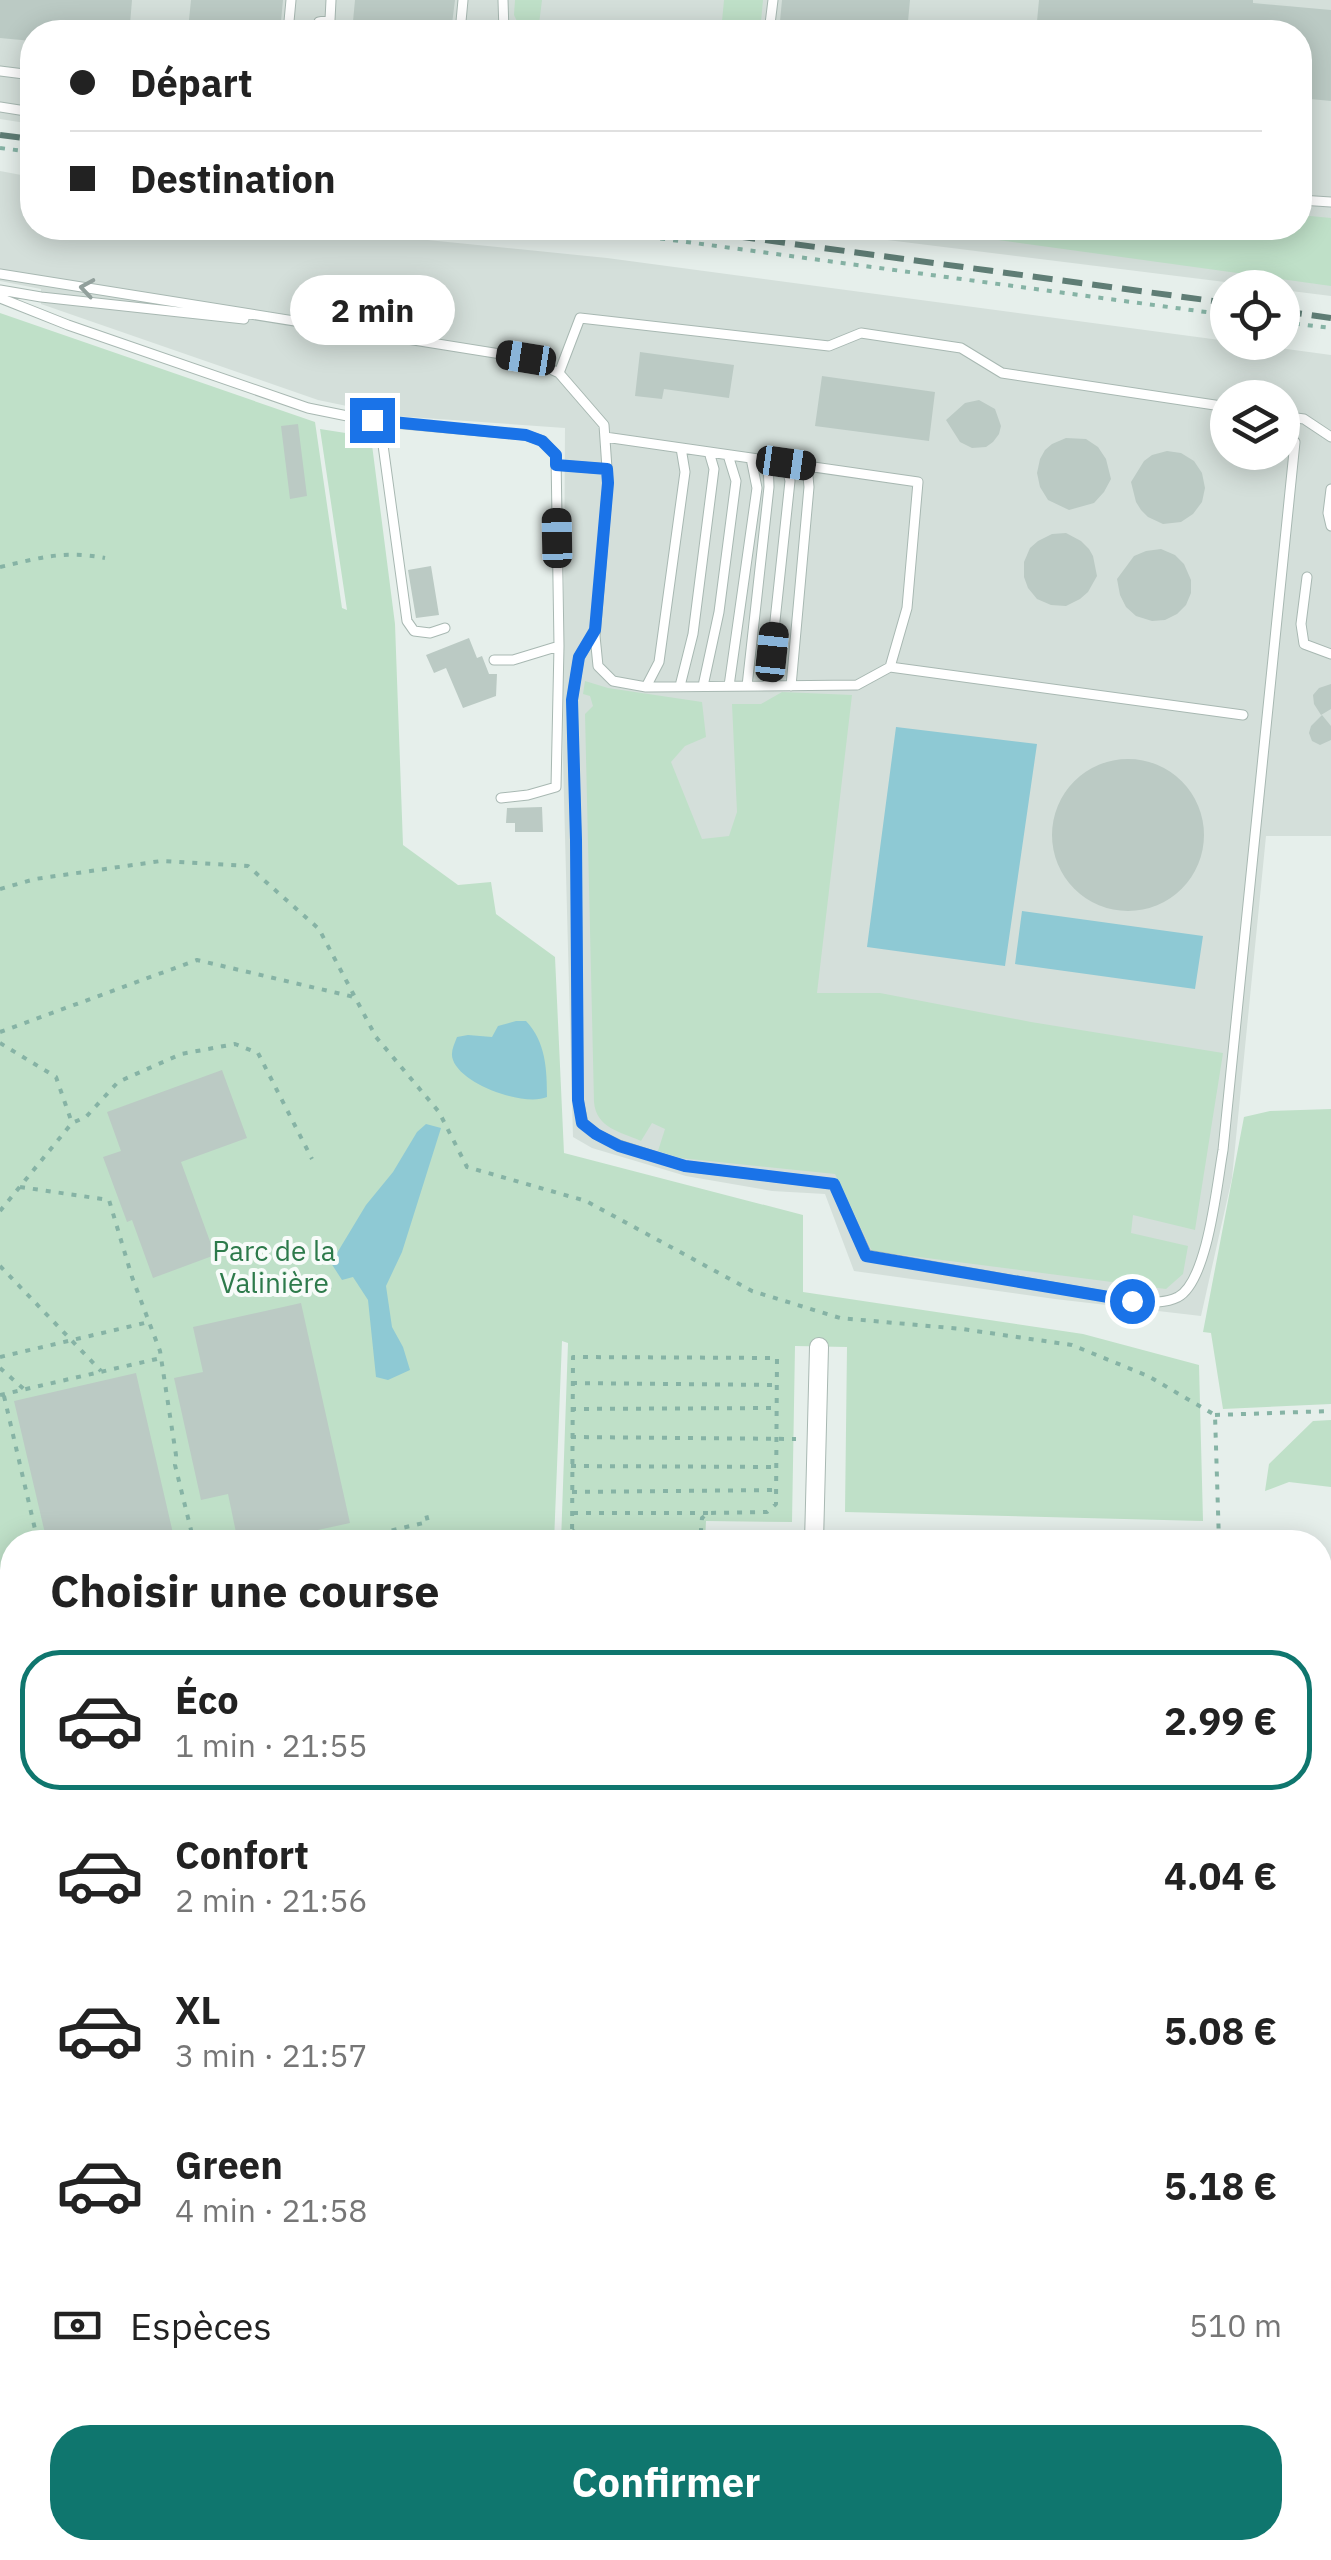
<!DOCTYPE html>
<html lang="fr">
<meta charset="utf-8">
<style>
body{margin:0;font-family:"IBM Plex Sans",sans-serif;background:#f2f2f2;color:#222;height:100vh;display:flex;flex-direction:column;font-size:38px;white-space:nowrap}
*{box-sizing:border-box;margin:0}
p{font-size:32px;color:#767676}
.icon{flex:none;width:55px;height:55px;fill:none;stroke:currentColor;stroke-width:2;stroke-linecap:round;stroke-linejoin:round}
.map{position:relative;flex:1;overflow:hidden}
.drawer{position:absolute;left:0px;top:1530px;width:1332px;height:1030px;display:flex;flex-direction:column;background:#fff;border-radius:40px 40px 0 0;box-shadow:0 5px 25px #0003}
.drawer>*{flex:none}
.top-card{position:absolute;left:20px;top:20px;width:1292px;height:220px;border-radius:40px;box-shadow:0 5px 25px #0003;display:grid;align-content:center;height:220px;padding:0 50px;background:#fff}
.controls{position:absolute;left:1210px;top:270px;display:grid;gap:20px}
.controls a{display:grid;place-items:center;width:90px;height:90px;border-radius:50%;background:#fff;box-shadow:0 5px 25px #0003;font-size:50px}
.end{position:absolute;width:45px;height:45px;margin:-22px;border:12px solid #1a73e8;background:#fff;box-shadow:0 0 0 5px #fff}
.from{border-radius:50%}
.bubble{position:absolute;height:70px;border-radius:35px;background:#fff;box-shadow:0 5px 25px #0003;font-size:32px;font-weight:700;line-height:70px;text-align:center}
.car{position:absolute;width:30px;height:60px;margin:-30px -15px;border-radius:12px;box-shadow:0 0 8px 2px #0007;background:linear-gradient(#222 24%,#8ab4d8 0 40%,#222 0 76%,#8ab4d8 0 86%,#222 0)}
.top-card b{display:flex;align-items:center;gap:35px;height:95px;font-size:38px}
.top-card b+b{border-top:2px solid #e0e0e0}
.top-card i{width:25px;height:25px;background:#222}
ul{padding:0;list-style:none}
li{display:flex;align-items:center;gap:30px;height:140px;margin:0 20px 15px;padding:0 30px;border:5px solid transparent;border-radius:40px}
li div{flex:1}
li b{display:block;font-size:38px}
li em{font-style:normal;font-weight:700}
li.current{border-color:#0f766e}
li>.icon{width:90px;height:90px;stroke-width:1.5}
h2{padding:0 50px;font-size:45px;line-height:120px}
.pay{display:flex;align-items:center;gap:25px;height:110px;padding:0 50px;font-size:38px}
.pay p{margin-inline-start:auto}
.primary-button{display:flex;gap:20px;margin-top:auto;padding:20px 50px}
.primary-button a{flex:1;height:115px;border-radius:40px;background:#0f766e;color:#fff;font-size:40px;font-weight:700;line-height:115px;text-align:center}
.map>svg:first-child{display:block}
.built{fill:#d4dfda;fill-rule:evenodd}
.green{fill:#bfe0c8}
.water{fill:#8ec9d4}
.building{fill:#bbcac4}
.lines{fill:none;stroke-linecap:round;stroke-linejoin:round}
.service-casing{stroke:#a8b8b2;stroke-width:11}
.minor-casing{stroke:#a8b8b2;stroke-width:20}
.path{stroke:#86b3a5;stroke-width:4;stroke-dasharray:5 8;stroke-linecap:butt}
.service{stroke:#fff;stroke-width:9}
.minor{stroke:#fff;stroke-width:18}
.rail{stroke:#5f7d75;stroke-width:6;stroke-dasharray:20 10;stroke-linecap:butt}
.oneway{stroke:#92a09c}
.route{stroke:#1a73e8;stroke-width:12}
.labels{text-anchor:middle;stroke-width:8;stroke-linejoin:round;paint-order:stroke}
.park-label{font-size:28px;fill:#2d7a4b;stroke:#f7fbf9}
</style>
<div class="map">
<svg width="1331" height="2560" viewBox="0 0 1331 2560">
<rect width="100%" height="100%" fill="#e6efeb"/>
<path class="built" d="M0 0H1331V296L1283 290 1282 288 1265 287 791 228H1300V32H32V124L0 119Z
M0 171 32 177V228H308L607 258 1331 355V836H1266L1232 1178 1201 1316 1055 1299 854 1271 825 1194 772 1191 686 1176 592 1148 573 1137 563 760 565 428 395 416 318 400 41 304V289L0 281ZM1228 398H1282V452H1228Z"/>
<path class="green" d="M515 0H542L538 32H522L514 15Z
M724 0H763L760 32H721Z
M1300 215 1331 218V286L912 228H1300Z
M0 313 315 422 342 608 347 610 320 429 371 437 395 624 403 845 458 885 491 882 496 914 555 957 564 1153 803 1215V1292L1083 1334 1199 1365 1203 1521 845 1512 847 1347 795 1346 792 1522 706 1521 705 1542H561L568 1343 562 1341 554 1542H12V1786H0Z
M585 681 608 688 702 702 706 737 685 746 671 762 702 839 729 836 737 812 732 704H761L782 692 852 695 817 993H880L1031 1022 1223 1053 1195 1230 1133 1215 1131 1233 1188 1246 1183 1274 1166 1289 872 1251 835 1174 680 1158 658 1151 665 1129 652 1123 641 1141C621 1132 596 1128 594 1102L585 714 593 706 590 696 583 694Z
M1331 1109V1404L1223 1409 1211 1333 1203 1332 1244 1117 1270 1111Z
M1331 1420V1487L1289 1482 1265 1491 1269 1464 1313 1421Z"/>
<path class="water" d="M896 727 1037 744 1005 966 867 947Z
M1022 911 1203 936 1195 989 1015 964Z
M516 1021H526C546 1042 547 1070 547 1097 525 1107 462 1085 453 1060 450 1052 454 1045 457 1037L468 1035 492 1037 498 1026Z
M426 1124 441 1128 402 1252 386 1286 392 1327 403 1347 410 1370 388 1380 376 1377 368 1300 353 1277 342 1280 331 1263 366 1205 393 1172 417 1132Z
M1320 2143 1331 2214V2237L1320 2239Z"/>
<path class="building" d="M0 0H132L130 24 87 20 85 32H32V41L0 38Z
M191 0H283L280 32 188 30Z
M355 0H455L451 32H352Z
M782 0H910L907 32H779Z
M1039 0H1253V3L1331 10V101L1300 98V32H1036Z
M640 352 734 365 729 398 664 389 662 399 635 396Z
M822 376 935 392 929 441 815 426Z
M979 400 995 409 1001 426 999 434 993 442 986 447 972 448 960 442 946 420 965 403Z
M298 424 307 496 290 499 281 426Z
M1066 438 1086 439 1098 447 1106 459 1111 479 1104 492 1094 503 1069 510 1048 500 1040 487 1037 473 1040 459 1045 450 1052 444Z
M1167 451 1181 453 1194 461 1202 473 1205 488 1202 502 1193 514 1181 522 1163 524 1148 517 1141 510 1136 502 1131 482 1144 461 1152 455Z
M1066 533 1081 541 1089 549 1093 556 1097 576 1088 592 1080 599 1066 606 1051 605 1037 599 1028 588 1024 577V562L1030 548 1038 541 1052 534Z
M1161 549 1175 555 1184 564 1191 580V593L1186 605 1177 614 1165 620 1152 621 1136 616 1126 607 1120 595 1117 579 1134 556 1146 551Z
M431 566 439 615 416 618 408 570Z
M469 638 477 658 482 656 489 674H497L496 696 463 708 446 668 434 673 426 655Z
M1331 684V709L1321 715 1314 704 1313 695 1319 688Z
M1322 715 1331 726V740L1320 745 1312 741 1309 733 1311 726Z
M1052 835a76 76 0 1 1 152 0a76 76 0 1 1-152 0Z
M542 807 543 832H515V823H506L507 808Z
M222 1070 247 1138 181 1162 215 1255 153 1278 132 1220 127 1222 103 1157 121 1151 107 1112Z
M301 1303 350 1523 263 1542H238L228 1494 201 1500 174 1378 203 1372 193 1327Z
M136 1373 175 1542H47L14 1401Z"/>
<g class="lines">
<g class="service-casing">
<path id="service" d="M503 0 504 32
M288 32 291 0
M318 32 319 22 330 20 331 0
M460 32 463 0
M769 32 773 0
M0 71 32 75
M0 107 32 112
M1300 200 1331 202
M0 274 526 358 559 373 604 425 608 483 595 636 598 666 613 681 646 687 857 685 890 667 907 608 918 482 605 437
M0 290 41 297 244 319
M0 298 68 325 308 408 372 421 525 435 543 441 556 455 559 646 556 787 528 795 501 798
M559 373 580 318 829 346 861 333 961 348 1002 373 1228 407
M1282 416 1304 419 1331 437
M372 421 383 445 407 621 414 631 430 633 445 628
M556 465 607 469
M1331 489 1328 513 1331 526
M1307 577 1301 624 1304 644 1331 654
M595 631 579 657 572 700 576 840 578 1100 583 1123 596 1134 619 1145 685 1166 834 1184 867 1255 1132 1301C1148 1302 1164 1304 1178 1297 1208 1281 1217 1183 1223 1150L1295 442
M494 660H513L559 646
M890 667 1243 715
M680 686 693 634 714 469 709 452
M703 686 719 612 736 481 728 455
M729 686 757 488 751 458
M747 686 769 487 768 461
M768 686 790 481 786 463
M791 686 809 487 807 466
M646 687 659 662 685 472 681 448"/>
</g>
<g class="minor-casing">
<path id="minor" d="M814 1542 819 1347
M0 2037 12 2055
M0 2508 12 2485
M0 2532 12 2537
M34 2548 61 2560
M397 2548 399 2560
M703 2560 707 2548
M1128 2560 1131 2548"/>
</g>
<path class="path" d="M0 148 32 152
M583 228 1228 315
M1282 322 1331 328
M0 567C40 558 63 550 105 558
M0 889 35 879 161 861 248 866 319 929 376 1037 439 1112 467 1167 586 1201 752 1291 840 1318 962 1329 1072 1345 1148 1376 1215 1415 1219 1542
M0 1032 197 960 354 997
M0 1043 56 1077 72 1123
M20 1187 109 1200 132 1277 160 1351 176 1455 175 1465 194 1542
M0 1211 72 1123 86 1117 118 1082 181 1054 235 1044 258 1053 312 1159
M0 1266 101 1371
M0 1357 149 1322
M0 1368 25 1390
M572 1383 776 1385
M0 1395 161 1358
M4 1396 38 1542
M571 1409 776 1408
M1215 1415 1331 1411
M571 1437 796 1439
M571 1466 776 1467
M572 1492 776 1490
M573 1513H708
M572 1530 587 1542
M341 1542 428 1522 425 1510
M572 1542 573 1357 777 1358 776 1504 767 1512 708 1513 702 1518 700 1542
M609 1542 618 1535H701
M1320 1811 1331 1801
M80 2552 96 2560
M681 2560 683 2548"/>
<use href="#service" class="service"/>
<use href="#minor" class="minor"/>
<path class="rail" d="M0 135 32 139
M676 228 1228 303
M1282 311 1331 318"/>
</g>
<defs><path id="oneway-chevron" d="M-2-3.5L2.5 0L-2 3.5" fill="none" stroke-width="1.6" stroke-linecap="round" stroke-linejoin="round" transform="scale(2.5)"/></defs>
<use class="oneway" href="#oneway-chevron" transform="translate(87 288) rotate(-171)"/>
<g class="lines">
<path class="route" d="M372 420 526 435 542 441 556 455V465L607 469 608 483 595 630 579 657 572 700 576 840 578 1100 582 1123 596 1134 619 1146 685 1166 834 1184 866 1256 1132 1301"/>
</g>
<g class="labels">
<g class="park-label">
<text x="274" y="1261">Parc de la<tspan x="274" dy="32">Valinière</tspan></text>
</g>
</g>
</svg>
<div class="controls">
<a><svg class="icon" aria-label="locate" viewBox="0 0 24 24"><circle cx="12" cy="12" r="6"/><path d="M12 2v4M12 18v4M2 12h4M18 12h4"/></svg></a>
<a><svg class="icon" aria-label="layers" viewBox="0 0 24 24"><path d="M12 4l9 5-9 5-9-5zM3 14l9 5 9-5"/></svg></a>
</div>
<i class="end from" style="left:1132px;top:1301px"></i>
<i class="end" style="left:372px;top:420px"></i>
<div class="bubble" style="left:290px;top:275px;width:165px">2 min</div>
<i class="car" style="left:526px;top:358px;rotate:279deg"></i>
<i class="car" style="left:786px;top:463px;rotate:98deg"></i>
<i class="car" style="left:557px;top:538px;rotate:359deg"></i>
<i class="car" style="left:772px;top:652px;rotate:6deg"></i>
<div class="top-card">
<b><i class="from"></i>Départ</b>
<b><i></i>Destination</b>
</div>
<section class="drawer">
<h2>Choisir une course</h2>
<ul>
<li class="current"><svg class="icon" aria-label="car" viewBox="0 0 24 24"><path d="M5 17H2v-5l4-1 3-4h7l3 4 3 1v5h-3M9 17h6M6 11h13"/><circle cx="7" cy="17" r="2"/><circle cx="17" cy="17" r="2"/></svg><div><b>Éco</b><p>1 min · 21:55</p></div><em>2.99 €</em></li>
<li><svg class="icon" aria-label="car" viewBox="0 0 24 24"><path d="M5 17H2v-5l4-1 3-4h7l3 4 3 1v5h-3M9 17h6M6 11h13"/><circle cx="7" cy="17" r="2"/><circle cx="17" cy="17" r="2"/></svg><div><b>Confort</b><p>2 min · 21:56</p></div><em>4.04 €</em></li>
<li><svg class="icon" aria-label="car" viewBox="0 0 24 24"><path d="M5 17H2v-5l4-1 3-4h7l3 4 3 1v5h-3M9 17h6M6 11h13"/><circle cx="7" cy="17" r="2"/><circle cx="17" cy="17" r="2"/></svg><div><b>XL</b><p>3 min · 21:57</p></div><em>5.08 €</em></li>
<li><svg class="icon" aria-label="car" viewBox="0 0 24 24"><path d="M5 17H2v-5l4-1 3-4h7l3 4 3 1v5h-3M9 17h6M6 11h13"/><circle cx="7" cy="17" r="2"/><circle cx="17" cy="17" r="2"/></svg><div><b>Green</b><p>4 min · 21:58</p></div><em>5.18 €</em></li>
</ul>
<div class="pay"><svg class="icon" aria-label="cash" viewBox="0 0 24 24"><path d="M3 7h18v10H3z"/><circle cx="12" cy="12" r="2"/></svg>Espèces<p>510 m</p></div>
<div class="primary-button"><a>Confirmer</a></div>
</section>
</div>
